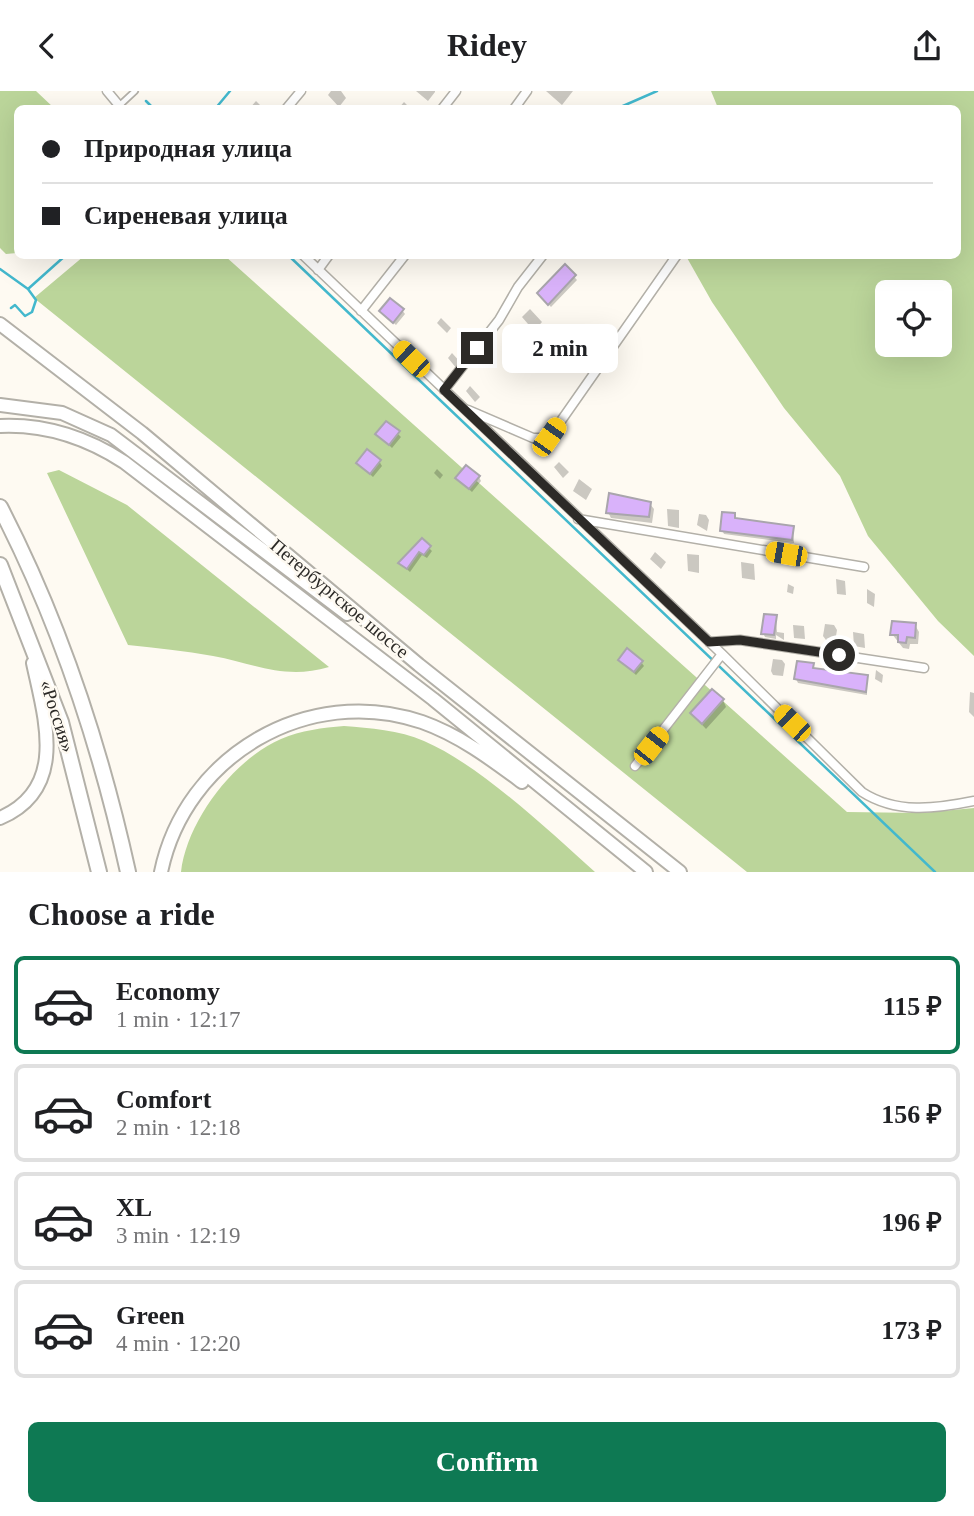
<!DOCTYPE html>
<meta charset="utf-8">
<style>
body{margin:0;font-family:"Times New Roman",serif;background:#f6f6f6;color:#202124;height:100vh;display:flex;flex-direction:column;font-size:26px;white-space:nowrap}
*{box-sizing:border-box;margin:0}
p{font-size:23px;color:#757577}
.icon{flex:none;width:38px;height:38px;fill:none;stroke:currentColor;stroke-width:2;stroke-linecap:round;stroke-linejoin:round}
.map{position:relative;height:781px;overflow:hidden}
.drawer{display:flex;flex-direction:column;background:#fff;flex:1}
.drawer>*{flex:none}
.guide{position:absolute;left:14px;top:14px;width:947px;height:154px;border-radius:10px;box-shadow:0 7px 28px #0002;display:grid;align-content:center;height:154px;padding:0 28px;background:#fff}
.tools{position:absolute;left:875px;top:189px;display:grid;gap:14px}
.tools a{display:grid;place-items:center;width:77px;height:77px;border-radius:10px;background:#fff;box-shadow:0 7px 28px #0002;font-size:35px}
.end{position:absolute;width:32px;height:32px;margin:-16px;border:9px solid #2c2a27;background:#fff;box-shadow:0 0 0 4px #fff}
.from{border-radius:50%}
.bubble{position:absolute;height:49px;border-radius:10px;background:#fff;box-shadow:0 7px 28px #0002;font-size:23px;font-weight:600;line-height:49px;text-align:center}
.car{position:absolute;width:21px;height:42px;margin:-21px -10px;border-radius:9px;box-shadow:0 0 5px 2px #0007;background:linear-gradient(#f5c518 24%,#345 0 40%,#f5c518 0 76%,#345 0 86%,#f5c518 0)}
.guide b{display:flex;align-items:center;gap:24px;height:66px;font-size:26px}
.guide b+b{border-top:2px solid #e0e0e0}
.guide i{width:18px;height:18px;background:#202124}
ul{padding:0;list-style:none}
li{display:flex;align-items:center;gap:21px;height:98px;margin:0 14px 10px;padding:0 14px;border:4px solid #e0e0e0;border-radius:10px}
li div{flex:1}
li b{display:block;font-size:26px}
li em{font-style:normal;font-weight:600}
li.current{border-color:#0e7953}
li>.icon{width:63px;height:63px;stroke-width:1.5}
h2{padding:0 28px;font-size:32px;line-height:84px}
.cta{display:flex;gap:14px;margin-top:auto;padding:14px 28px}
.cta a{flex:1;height:80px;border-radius:10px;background:#0e7953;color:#fff;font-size:28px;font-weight:600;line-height:80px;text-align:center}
header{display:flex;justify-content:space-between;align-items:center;height:91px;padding:0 28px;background:#fff;font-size:32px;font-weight:600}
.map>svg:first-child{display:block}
.green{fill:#bbd59a;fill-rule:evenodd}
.shadow{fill:#0003}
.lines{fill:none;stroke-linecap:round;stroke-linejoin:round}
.stream{stroke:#43b8cd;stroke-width:2.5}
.building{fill:#d9b2fa;stroke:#a9a5ac;stroke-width:2}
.service-casing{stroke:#b3b0a8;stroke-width:8}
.minor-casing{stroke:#b3b0a8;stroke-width:11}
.primary-casing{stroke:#b3b0a8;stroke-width:16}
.trunk-casing{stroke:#b3b0a8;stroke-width:18}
.service{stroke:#fff;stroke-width:4.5}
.minor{stroke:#fff;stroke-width:8}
.primary{stroke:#fff;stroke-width:12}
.trunk{stroke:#fff;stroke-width:14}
.route{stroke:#2c2a27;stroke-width:9}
.labels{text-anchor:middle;stroke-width:5;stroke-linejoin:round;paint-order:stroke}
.street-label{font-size:19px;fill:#2c2a27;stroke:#fefaf2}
</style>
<header><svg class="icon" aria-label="back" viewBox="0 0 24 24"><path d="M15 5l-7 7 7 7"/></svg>Ridey<svg class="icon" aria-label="share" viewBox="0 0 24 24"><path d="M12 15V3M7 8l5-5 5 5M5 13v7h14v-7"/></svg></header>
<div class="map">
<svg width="974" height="781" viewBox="0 0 974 781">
<rect width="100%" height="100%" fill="#fefaf2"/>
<path class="green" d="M0 0H36L54 17 18 18 17 162 6 163 0 157Z
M711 0H974V565L938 530 868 445 840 385 784 317 712 211 686 165 957 164V18L718 17ZM887 201H940V254H887Z
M84 165H225L847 721 921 722 974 717V781H747L34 207Z
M59 379 127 414 329 576C285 589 256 573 213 565 185 560 156 557 128 554L47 382Z
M344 635C370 637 399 639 424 650 480 674 549 740 595 781H181C187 730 233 669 281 648 301 639 323 637 344 635Z"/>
<path class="shadow" d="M331 0H341L346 7 339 16 328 4Z
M416 0H435V1L428 10Z
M546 0H573L562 14Z
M256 10 264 18H249Z
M404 11 411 18H398Z
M565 176 577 189 551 216 539 203Z
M530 218 542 231 534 240 522 226Z
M402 219 405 223 396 234 381 221Z
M441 227 451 237 447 242 437 232Z
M452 262 462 273 457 278 448 267Z
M470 295 480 306 475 311 466 300Z
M387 332 401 346 392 357 378 343Z
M379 370 382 375 373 386 358 372Z
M559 371 569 381 563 387 554 376Z
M437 378 443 384 440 388 434 382Z
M479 386 481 390 472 401 457 387Z
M579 388 592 398 586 409 573 400Z
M650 413 654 418 652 432 611 427 608 421Z
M667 418 679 419V437L668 435Z
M699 423 706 424 709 429 707 440 697 434Z
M734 424 737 429 793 437 794 452 724 443 722 439Z
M422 450 432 460 427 467 422 464 410 481 400 472Z
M655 461 666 471 661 478 650 468Z
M687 463 699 464V482L688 480Z
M741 471 754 473 755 489 742 487Z
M836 488 845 490 846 504 837 503Z
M788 493 794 496 793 503 787 501Z
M867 498 875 503 874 516 867 512Z
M776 526 777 541 784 542V549L776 544V548L765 546 763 542Z
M825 533 834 534 837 539 835 551 826 549 823 545Z
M793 534 804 535 805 548 794 547Z
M915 534 919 541 918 553H910L909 558 903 557 892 543Z
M853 541 864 543 865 557 854 555Z
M773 568 782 569 785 573 783 585 773 584 771 580Z
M620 569 641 571 644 575 636 584Z
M813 574 815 578 867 585V604L798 592 796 588Z
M876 579 883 584 882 592 875 588Z
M970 601 974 602V626L969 621Z
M723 609 726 616 706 638 692 623Z"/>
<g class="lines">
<path class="stream" d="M146 10 154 18
M215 18 230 0
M616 18 657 0
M288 164 935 781
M0 178 28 198
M11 217 15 214 25 225 32 221 36 209 28 198 66 164"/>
</g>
<path class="building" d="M565 173 576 184 548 214 537 202Z
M390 207 404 218 393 232 379 220Z
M386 330 400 340 389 354 375 343Z
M367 358 381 369 370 383 356 372Z
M466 374 480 385 469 398 455 387Z
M609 402 651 411 649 426 606 422Z
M722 421 735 422V427L794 435 792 449 720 440Z
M422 447 431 455 424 464 419 461 407 478 398 472Z
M764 523 777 524 774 544 761 543Z
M892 530 916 532 915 547 907 546 906 552 898 551V544H890Z
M627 557 643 570 634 581 618 569Z
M797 570 814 572 813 577 868 584 866 601 794 588Z
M712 598 724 608 702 633 690 622Z"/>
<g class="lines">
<g class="service-casing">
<path id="service" d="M120 14 135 0"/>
</g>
<g class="minor-casing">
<path id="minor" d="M107 0 122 18
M286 18 301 0
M442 18 456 0
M514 18 527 0
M303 164 722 563 862 701C896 723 935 718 974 710
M318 179 329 164
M361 220 405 164
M444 299 499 229 518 196 543 164
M468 319 533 347H549L677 164
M578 428 864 476
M709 551 740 549 924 577
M635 675 722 563"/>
</g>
<g class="primary-casing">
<path id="primary" d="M0 233 142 342 419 574 680 781
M0 314 62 322 111 344 347 523
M0 335C44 333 87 347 124 371L433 608 646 781
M0 727C68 698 45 628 33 572
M161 781C185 665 308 592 422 631 459 644 491 668 522 691"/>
</g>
<g class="trunk-casing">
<path id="trunk" d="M0 416C60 532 100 654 128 781
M0 474 61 631 99 781"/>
</g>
<use href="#service" class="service"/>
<use href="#minor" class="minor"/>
<use href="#primary" class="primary"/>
<use href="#trunk" class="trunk"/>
</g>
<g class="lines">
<path class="route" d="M477 257 444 299 709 551 740 549 839 564"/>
</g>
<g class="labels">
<g class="street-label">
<text transform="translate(340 507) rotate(40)" y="7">Петербургское шоссе</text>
<text transform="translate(58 625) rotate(72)" y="7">«Россия»</text>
</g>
</g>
</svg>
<div class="tools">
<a><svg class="icon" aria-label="locate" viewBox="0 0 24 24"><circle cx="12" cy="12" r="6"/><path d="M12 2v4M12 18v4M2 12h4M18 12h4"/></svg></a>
</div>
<i class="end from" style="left:839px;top:564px"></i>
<i class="end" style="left:477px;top:257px"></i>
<div class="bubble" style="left:502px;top:233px;width:116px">2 min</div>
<i class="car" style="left:411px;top:268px;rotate:314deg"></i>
<i class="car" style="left:549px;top:346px;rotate:35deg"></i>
<i class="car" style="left:786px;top:463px;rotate:280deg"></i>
<i class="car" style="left:792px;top:632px;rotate:314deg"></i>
<i class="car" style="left:651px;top:655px;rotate:38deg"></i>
<div class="guide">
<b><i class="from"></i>Природная улица</b>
<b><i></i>Сиреневая улица</b>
</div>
</div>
<section class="drawer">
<h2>Choose a ride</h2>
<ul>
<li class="current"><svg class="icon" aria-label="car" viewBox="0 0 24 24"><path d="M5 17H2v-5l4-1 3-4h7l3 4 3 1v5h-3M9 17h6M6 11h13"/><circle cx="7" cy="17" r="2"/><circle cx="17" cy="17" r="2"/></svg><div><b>Economy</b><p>1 min · 12:17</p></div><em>115 ₽</em></li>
<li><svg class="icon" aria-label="car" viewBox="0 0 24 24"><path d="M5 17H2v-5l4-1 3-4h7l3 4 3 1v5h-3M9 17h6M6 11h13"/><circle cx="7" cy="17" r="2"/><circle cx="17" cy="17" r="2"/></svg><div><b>Comfort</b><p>2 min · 12:18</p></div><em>156 ₽</em></li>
<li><svg class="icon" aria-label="car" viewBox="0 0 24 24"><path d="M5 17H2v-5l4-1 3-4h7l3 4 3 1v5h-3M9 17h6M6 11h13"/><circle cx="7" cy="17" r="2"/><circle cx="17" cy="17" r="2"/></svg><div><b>XL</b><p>3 min · 12:19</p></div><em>196 ₽</em></li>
<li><svg class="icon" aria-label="car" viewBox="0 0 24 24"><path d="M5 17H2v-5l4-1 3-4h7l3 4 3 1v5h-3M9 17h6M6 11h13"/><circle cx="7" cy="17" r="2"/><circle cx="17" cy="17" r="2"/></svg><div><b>Green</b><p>4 min · 12:20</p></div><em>173 ₽</em></li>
</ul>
<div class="cta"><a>Confirm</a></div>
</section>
